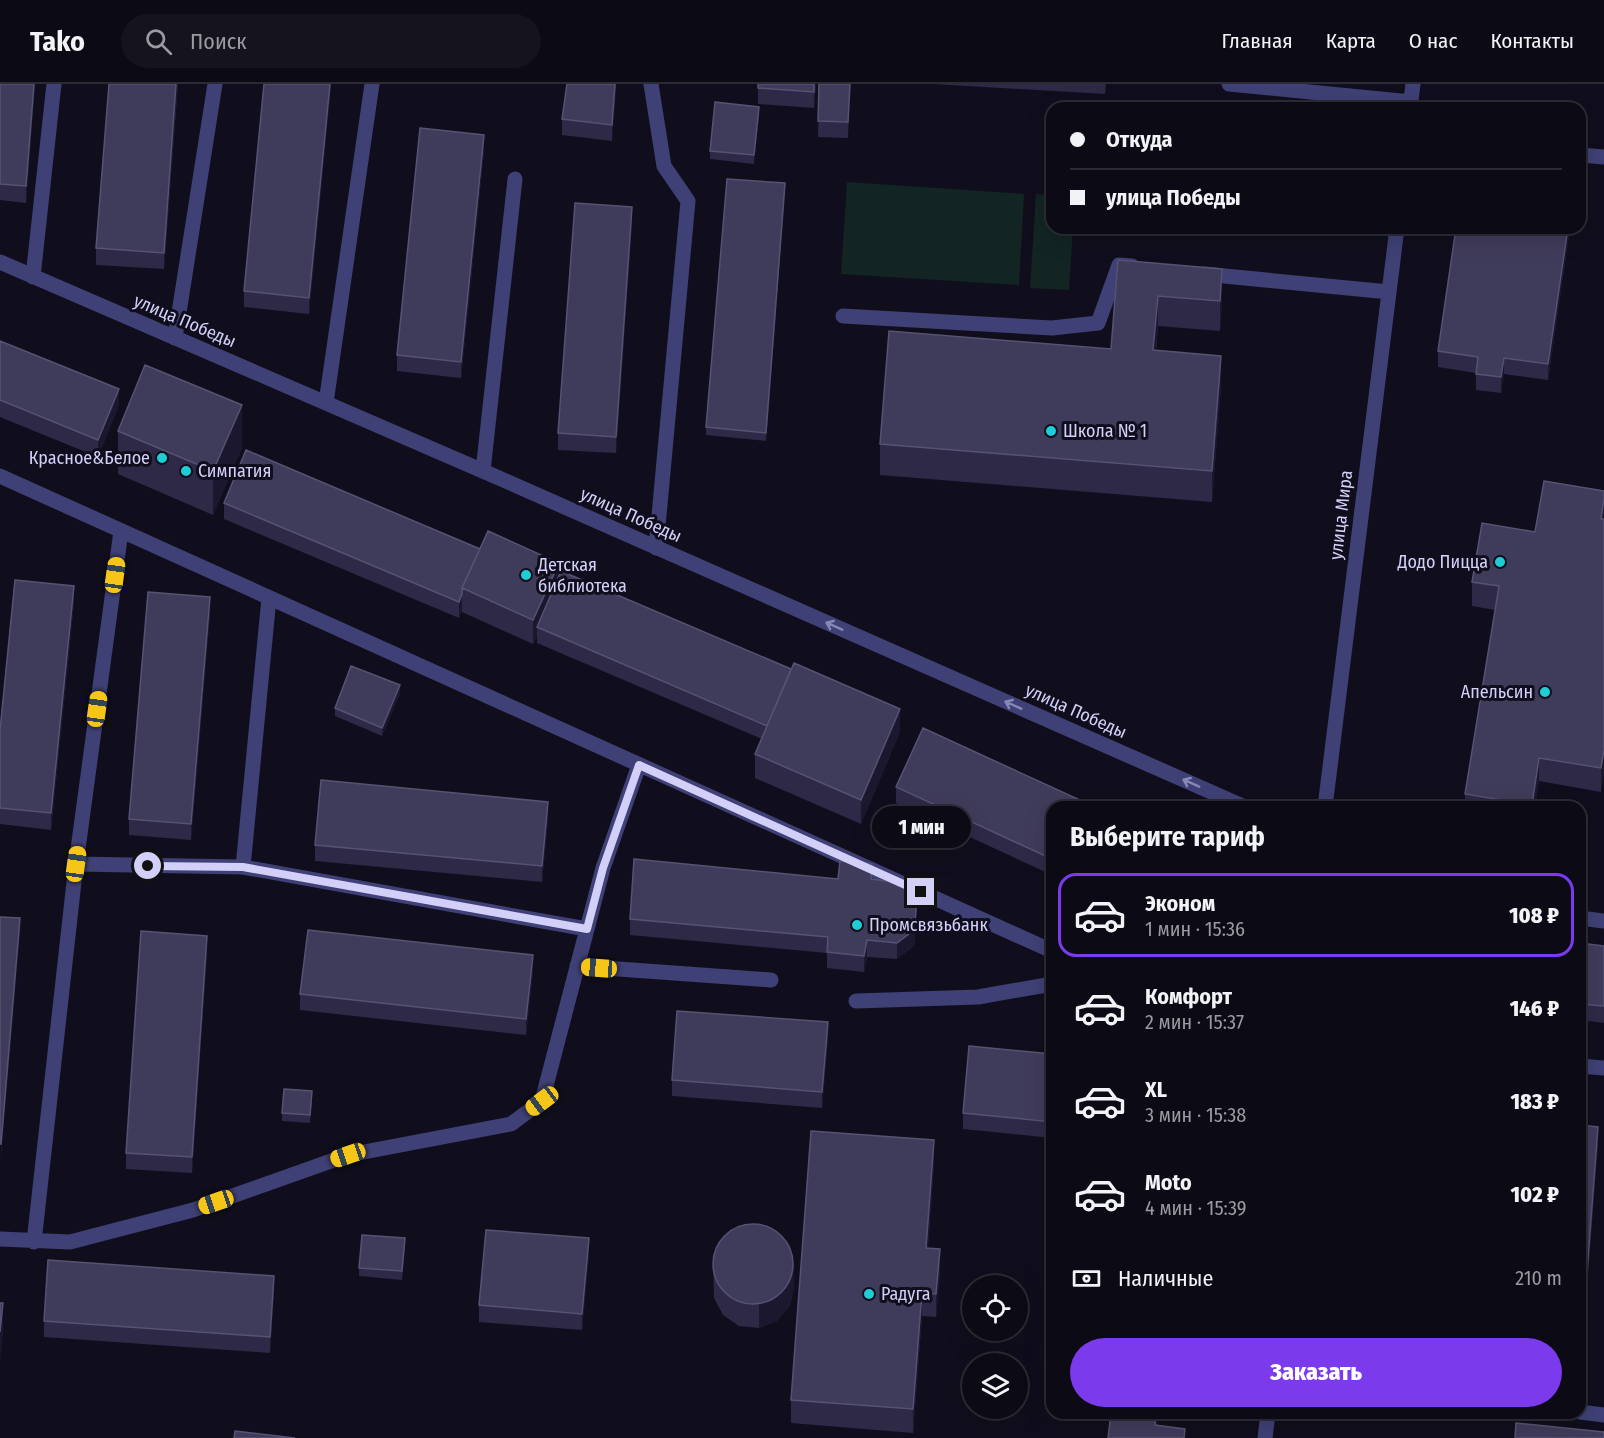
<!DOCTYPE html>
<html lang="ru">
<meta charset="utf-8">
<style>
body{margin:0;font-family:"Fira Sans Condensed",sans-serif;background:#15131e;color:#f1f3f6;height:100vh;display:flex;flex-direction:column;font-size:22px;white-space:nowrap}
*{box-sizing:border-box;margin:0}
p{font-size:20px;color:#9a9aa0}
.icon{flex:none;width:33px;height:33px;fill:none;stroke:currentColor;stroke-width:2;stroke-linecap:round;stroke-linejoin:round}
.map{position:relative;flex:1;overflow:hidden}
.details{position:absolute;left:1046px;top:717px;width:540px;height:618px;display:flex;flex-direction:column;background:#0c0a15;border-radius:18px;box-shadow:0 6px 24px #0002,0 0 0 2px #2c2b34}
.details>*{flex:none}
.hud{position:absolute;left:1046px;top:18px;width:540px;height:132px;border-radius:18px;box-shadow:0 6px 24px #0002,0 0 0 2px #2c2b34;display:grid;align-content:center;height:132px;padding:0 24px;background:#0c0a15}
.buttons{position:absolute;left:962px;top:1191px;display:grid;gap:12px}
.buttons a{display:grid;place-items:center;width:66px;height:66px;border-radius:50%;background:#0c0a15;box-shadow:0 6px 24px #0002,0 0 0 2px #2c2b34;font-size:30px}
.end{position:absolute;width:27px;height:27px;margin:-14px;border:8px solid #d2cff9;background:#111;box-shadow:0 0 0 3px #111}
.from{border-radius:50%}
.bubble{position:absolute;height:42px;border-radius:21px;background:#0c0a15;box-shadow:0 6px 24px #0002,0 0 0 2px #2c2b34;font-size:20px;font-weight:800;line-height:42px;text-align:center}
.car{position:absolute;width:18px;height:36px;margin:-18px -9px;border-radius:8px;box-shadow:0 0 4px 2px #0007;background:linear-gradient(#f5c518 24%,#345 0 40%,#f5c518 0 76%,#345 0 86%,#f5c518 0)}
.hud b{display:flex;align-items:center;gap:21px;height:57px;font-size:22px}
.hud b+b{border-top:2px solid #2c2b34}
.hud i{width:15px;height:15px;background:#f1f3f6}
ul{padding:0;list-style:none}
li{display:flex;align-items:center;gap:18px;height:84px;margin:0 12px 9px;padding:0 12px;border:3px solid transparent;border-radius:18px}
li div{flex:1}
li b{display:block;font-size:22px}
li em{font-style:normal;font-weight:800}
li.selected{border-color:#7c3aed}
li>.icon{width:54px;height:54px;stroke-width:1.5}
h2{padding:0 24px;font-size:27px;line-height:72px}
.pay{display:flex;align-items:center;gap:15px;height:66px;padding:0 24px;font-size:22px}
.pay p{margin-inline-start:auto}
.primary-button{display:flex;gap:12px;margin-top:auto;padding:12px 24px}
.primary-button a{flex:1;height:69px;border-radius:36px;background:#7c3aed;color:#fff;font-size:24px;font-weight:800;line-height:69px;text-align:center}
header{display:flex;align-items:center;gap:36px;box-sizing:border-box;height:84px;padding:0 30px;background:#0c0a15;border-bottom:2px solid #2c2b34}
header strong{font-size:28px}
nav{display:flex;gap:33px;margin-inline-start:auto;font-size:21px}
.search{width:420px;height:54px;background:#15131e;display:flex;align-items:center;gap:15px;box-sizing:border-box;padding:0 21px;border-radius:33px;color:#9a9aa0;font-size:22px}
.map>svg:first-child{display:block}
.green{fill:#122523}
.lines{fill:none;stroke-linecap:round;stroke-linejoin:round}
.minor{stroke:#3f4075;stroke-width:15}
.wall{fill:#2d2947}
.shaded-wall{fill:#1a172e}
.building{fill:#3f3b5a;stroke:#565273;stroke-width:1.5}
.oneway{stroke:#8888b7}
.route{stroke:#d2cff9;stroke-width:8}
.poi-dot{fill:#1dced7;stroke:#100e1c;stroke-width:2}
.labels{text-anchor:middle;stroke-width:6;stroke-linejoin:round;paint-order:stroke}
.street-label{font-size:18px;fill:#d2cff9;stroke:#100e1c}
.poi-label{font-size:18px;fill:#d2cff9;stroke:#100e1c;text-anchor:start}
</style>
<header>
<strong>Tako</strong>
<div class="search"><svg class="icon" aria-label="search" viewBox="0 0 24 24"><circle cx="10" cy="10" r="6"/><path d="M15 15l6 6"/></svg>Поиск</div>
<nav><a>Главная</a><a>Карта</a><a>О нас</a><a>Контакты</a></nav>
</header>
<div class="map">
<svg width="1604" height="1354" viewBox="0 0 1604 1354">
<rect width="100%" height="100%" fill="#100e1c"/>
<path class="green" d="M847 98 1024 110 1019 201 841 190Z
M1036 110 1051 111 1052 144H1073L1069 206 1030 204Z"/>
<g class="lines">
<path class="minor" d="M651 0 664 82 688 117 656 464
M1229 0 1411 18
M1410 24 1413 0
M1580 71 1604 73
M0 178 483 387 1245 723
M1204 190 1389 208
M33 193 54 0
M843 232 1052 244 1098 239 1119 181 1132 182
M175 254 215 0
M326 319 372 0
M483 387 515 95
M0 392 1052 867
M1325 723 1397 144
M76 780 243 783 587 845
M243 783 269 514
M1580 834 1604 837
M577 882 771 896
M856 917 978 913 1052 900
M1580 982 1604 984
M0 1155 70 1158 193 1126 348 1071 511 1040 542 1017 603 784 639 681
M34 1158 76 780 121 447
M1580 1328 1604 1331
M1265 1354 1268 1329"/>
</g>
<path class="wall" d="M0 0H35L26 119 0 116Z
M109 0H178L164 185 96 181V164Z
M331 0 309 230 244 223V207Z
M616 0 612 57 562 51V35Z
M758 0H816L814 24 758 20Z
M819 0H850L848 54 818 53Z
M933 0H1106L1105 10Z
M759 31 754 80 710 75V67Z
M484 67 461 294 397 287V271Z
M785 107 766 357 706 351V343Z
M632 139 616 369 558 366V349Z
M1456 144H1570L1548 296 1504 290 1501 309 1476 306V289L1438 283V267Z
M1118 176 1222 216 1220 247 1158 242 1156 267 1221 302 1212 418 880 391V360L1111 265Z
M0 257 119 321 98 373 0 333Z
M118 347 242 364 213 431 118 390Z
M1604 407 1601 708 1539 697 1535 723H1465V710L1495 526 1472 522V498L1535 448Z
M224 419 480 465 559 491 900 648 861 740 755 694V670L762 655 537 559V552L533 560 462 528V526L459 534 224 435Z
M74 518 51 746 0 740V646Z
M210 529 191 756 129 751V735Z
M400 610 382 652 335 632V624Z
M896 703 1052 723V791L896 719Z
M548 734 542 798 315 777V761Z
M838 795 872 796 917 832 914 862 897 875 867 873 864 888 827 884V869L630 851V835Z
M1580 859 1604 862V939L1580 936Z
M207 868 192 1089 126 1085V1069Z
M533 887 526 951 300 926V910Z
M828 954 822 1024 672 1012V996Z
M1052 970V1054L963 1045V1029Z
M312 1015 310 1039 282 1037V1029Z
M1580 1041 1598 1059 1581 1284H1580Z
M934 1080 928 1164 940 1189 936 1233 922 1232 913 1349 791 1339V1316Z
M405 1162 402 1196 359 1192V1184Z
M589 1170 582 1246 479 1238V1221Z
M713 1171 794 1203 790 1222 777 1237 759 1244 739 1242 723 1231 714 1214Z
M274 1208 270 1269 44 1253V1237Z"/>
<path class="shaded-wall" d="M34 0H35L26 119V102Z
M176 0H178L164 185V169Z
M330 0H331V5L309 230V214Z
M615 0 616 10 612 57V41Z
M814 0H816L814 24Z
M759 23V31L754 80V71Z
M484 51V67L461 294V278Z
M785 99V107L766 357V349Z
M632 123V139L616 369V353Z
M1568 144H1570L1548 296V280Z
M1222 185V216L1220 247V217Z
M1158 212V242L1153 297V266Z
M1221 272V302L1212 418V387Z
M1504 274V290L1501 309V293Z
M119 305V321L98 373V356Z
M242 321V364L213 431V387Z
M1604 415V439L1601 435Z
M559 479V502L537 543V552L533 560V536Z
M74 502V518L51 746V729Z
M462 510V526L459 534V518Z
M210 513V529L191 756V740Z
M400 601V610L382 652V644Z
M900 625V648L861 740V716Z
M1604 666V690L1601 708V684Z
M1539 674V697L1535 723H1532Z
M548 718V734L542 798V782Z
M917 816V832L914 862 897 875V859Z
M20 834V850L1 1076V1060Z
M207 852V868L192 1089V1073Z
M867 856V873L864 888V872Z
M533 871V887L526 951V935Z
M828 938V954L822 1024V1008Z
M1598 1043V1059L1581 1284V1268Z
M934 1056V1080L926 1187V1164Z
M589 1154V1170L582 1246V1230Z
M940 1165V1189L936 1233V1210Z
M794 1179V1203L790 1222 777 1237 759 1244V1220Z
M274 1192V1208L270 1269V1253Z
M922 1208V1232L913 1349V1325Z
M3 1219V1250L0 1278V1248Z
M1156 1329H1158V1335L1156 1354 1155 1341Z"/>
<path class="building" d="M0 0H34L26 102 0 100Z
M109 0H176L164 169 96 164Z
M264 0H330L309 214 244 207Z
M567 0H615L612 41 562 35Z
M758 0H814V8L758 4Z
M819 0H850L848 38 818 37Z
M715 18 759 23 754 71 710 67Z
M1262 20 1314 24H1262Z
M420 44 484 51 461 278 397 271Z
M727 95 785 99 766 349 706 343Z
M575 119 632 123 616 353 558 349Z
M1456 144H1568L1548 280 1504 274 1501 293 1476 290 1478 273 1438 267Z
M1118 176 1222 185 1220 217 1158 212 1153 266 1221 272 1212 387 880 360 889 247 1111 265Z
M0 257 119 305 98 356 0 316Z
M145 281 242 321 213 387 118 347Z
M246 366 480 465 462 504V510L459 518 224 419Z
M1544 397 1604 407V415L1601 435H1604V666L1601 684 1539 674 1532 721 1465 710 1499 502 1472 498 1482 439 1535 448Z
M488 447 559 479 533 536 462 504Z
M561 487 791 585 767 642 537 543Z
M15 496 74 502 51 729 0 724V646Z
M148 508 210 513 191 740 129 735Z
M794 579 900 625 861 716 755 670Z
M351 582 400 601 382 644 335 624Z
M923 644 1095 723H1052V775L896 703Z
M321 696 548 718 542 782 315 761Z
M634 775 838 795 840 777 872 780 871 795 902 799 917 816 914 846 897 859 867 856 864 872 827 868 828 853 630 835Z
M0 833 20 834 1 1060H0Z
M308 846 533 871 526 935 300 910Z
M141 847 207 852 192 1073 126 1069Z
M1580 859 1604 862V922L1580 920Z
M677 927 828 938 822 1008 672 996Z
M969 962 1052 970V1038L963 1029Z
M284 1005 312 1007 310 1031 282 1029Z
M1580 1041 1598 1043 1581 1268H1580Z
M811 1047 934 1056 926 1164 940 1165 936 1210 922 1208 913 1325 791 1316Z
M713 1180a40 40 0 1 1 80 0a40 40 0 1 1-80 0Z
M486 1146 589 1154 582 1230 479 1221Z
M362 1151 405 1154 402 1187 359 1184Z
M48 1176 274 1192 270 1253 44 1237Z
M0 1219H3L0 1248Z
M1111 1329H1156L1155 1341 1185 1345 1184 1354H1108Z
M1516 1339 1604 1348V1354H1515Z
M235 1347 295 1354H234Z"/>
<defs><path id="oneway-shaft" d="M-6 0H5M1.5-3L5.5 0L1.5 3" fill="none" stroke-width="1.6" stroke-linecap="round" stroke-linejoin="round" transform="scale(1.5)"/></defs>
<g class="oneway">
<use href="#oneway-shaft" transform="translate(834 542) rotate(-156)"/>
<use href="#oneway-shaft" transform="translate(1013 621) rotate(-156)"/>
<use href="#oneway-shaft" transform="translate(1191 699) rotate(-156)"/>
</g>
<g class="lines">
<path class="route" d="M148 782 243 783 587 845 603 784 639 681 921 808"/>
</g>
<g class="poi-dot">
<circle cx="1051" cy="347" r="6"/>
<circle cx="162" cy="374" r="6"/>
<circle cx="186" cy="387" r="6"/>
<circle cx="1500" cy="478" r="6"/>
<circle cx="526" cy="491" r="6"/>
<circle cx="1545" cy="608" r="6"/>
<circle cx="857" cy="841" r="6"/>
<circle cx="869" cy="1210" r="6"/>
</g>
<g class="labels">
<g class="street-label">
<text transform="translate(185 237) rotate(23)" y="6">улица Победы</text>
<text transform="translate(631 431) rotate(24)" y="6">улица Победы</text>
<text transform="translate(1341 431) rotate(-83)" y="6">улица Мира</text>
<text transform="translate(1076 627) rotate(24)" y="6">улица Победы</text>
</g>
<g class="poi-label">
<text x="1063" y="353">Школа № 1</text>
<text x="150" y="380" text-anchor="end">Красное&amp;Белое</text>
<text x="198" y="393">Симпатия</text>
<text x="1488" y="484" text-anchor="end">Додо Пицца</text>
<text x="538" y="487">Детская<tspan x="538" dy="21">библиотека</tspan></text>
<text x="1533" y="614" text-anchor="end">Апельсин</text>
<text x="869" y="847">Промсвязьбанк</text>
<text x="881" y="1216">Радуга</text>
</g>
</g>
</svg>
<div class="buttons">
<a><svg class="icon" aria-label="locate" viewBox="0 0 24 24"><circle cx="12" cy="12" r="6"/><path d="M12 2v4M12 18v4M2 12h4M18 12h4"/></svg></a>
<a><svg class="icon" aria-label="layers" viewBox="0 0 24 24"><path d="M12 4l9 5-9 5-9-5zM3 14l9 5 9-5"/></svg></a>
</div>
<i class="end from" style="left:148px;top:782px"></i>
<i class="end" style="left:921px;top:808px"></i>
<div class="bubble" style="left:872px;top:722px;width:99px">1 мин</div>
<i class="car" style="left:115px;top:491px;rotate:8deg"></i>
<i class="car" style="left:97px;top:625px;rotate:8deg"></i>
<i class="car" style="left:76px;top:780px;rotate:8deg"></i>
<i class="car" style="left:599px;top:884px;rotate:274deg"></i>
<i class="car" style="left:542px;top:1017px;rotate:233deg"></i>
<i class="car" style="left:348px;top:1071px;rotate:251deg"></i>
<i class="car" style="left:216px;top:1118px;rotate:251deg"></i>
<div class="hud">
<b><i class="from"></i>Откуда</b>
<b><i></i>улица Победы</b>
</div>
<section class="details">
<h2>Выберите тариф</h2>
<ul>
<li class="selected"><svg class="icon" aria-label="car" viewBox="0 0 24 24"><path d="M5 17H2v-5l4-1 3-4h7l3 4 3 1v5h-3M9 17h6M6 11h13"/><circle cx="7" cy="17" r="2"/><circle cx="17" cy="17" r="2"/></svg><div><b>Эконом</b><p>1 мин · 15:36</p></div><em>108 ₽</em></li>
<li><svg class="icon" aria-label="car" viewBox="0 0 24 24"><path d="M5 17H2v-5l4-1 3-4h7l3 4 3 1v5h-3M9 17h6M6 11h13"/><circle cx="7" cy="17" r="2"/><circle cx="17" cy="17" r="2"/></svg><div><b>Комфорт</b><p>2 мин · 15:37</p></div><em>146 ₽</em></li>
<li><svg class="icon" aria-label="car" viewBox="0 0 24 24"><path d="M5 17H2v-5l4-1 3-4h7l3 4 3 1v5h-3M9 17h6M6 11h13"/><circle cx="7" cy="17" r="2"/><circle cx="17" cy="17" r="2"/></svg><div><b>XL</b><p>3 мин · 15:38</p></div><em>183 ₽</em></li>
<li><svg class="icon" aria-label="car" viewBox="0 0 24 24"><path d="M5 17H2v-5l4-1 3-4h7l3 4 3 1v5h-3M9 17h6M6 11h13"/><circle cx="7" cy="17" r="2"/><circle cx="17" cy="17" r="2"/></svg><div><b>Moto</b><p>4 мин · 15:39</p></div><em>102 ₽</em></li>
</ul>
<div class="pay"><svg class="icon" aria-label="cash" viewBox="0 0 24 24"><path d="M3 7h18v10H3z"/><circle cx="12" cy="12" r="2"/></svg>Наличные<p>210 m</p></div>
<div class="primary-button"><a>Заказать</a></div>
</section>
</div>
